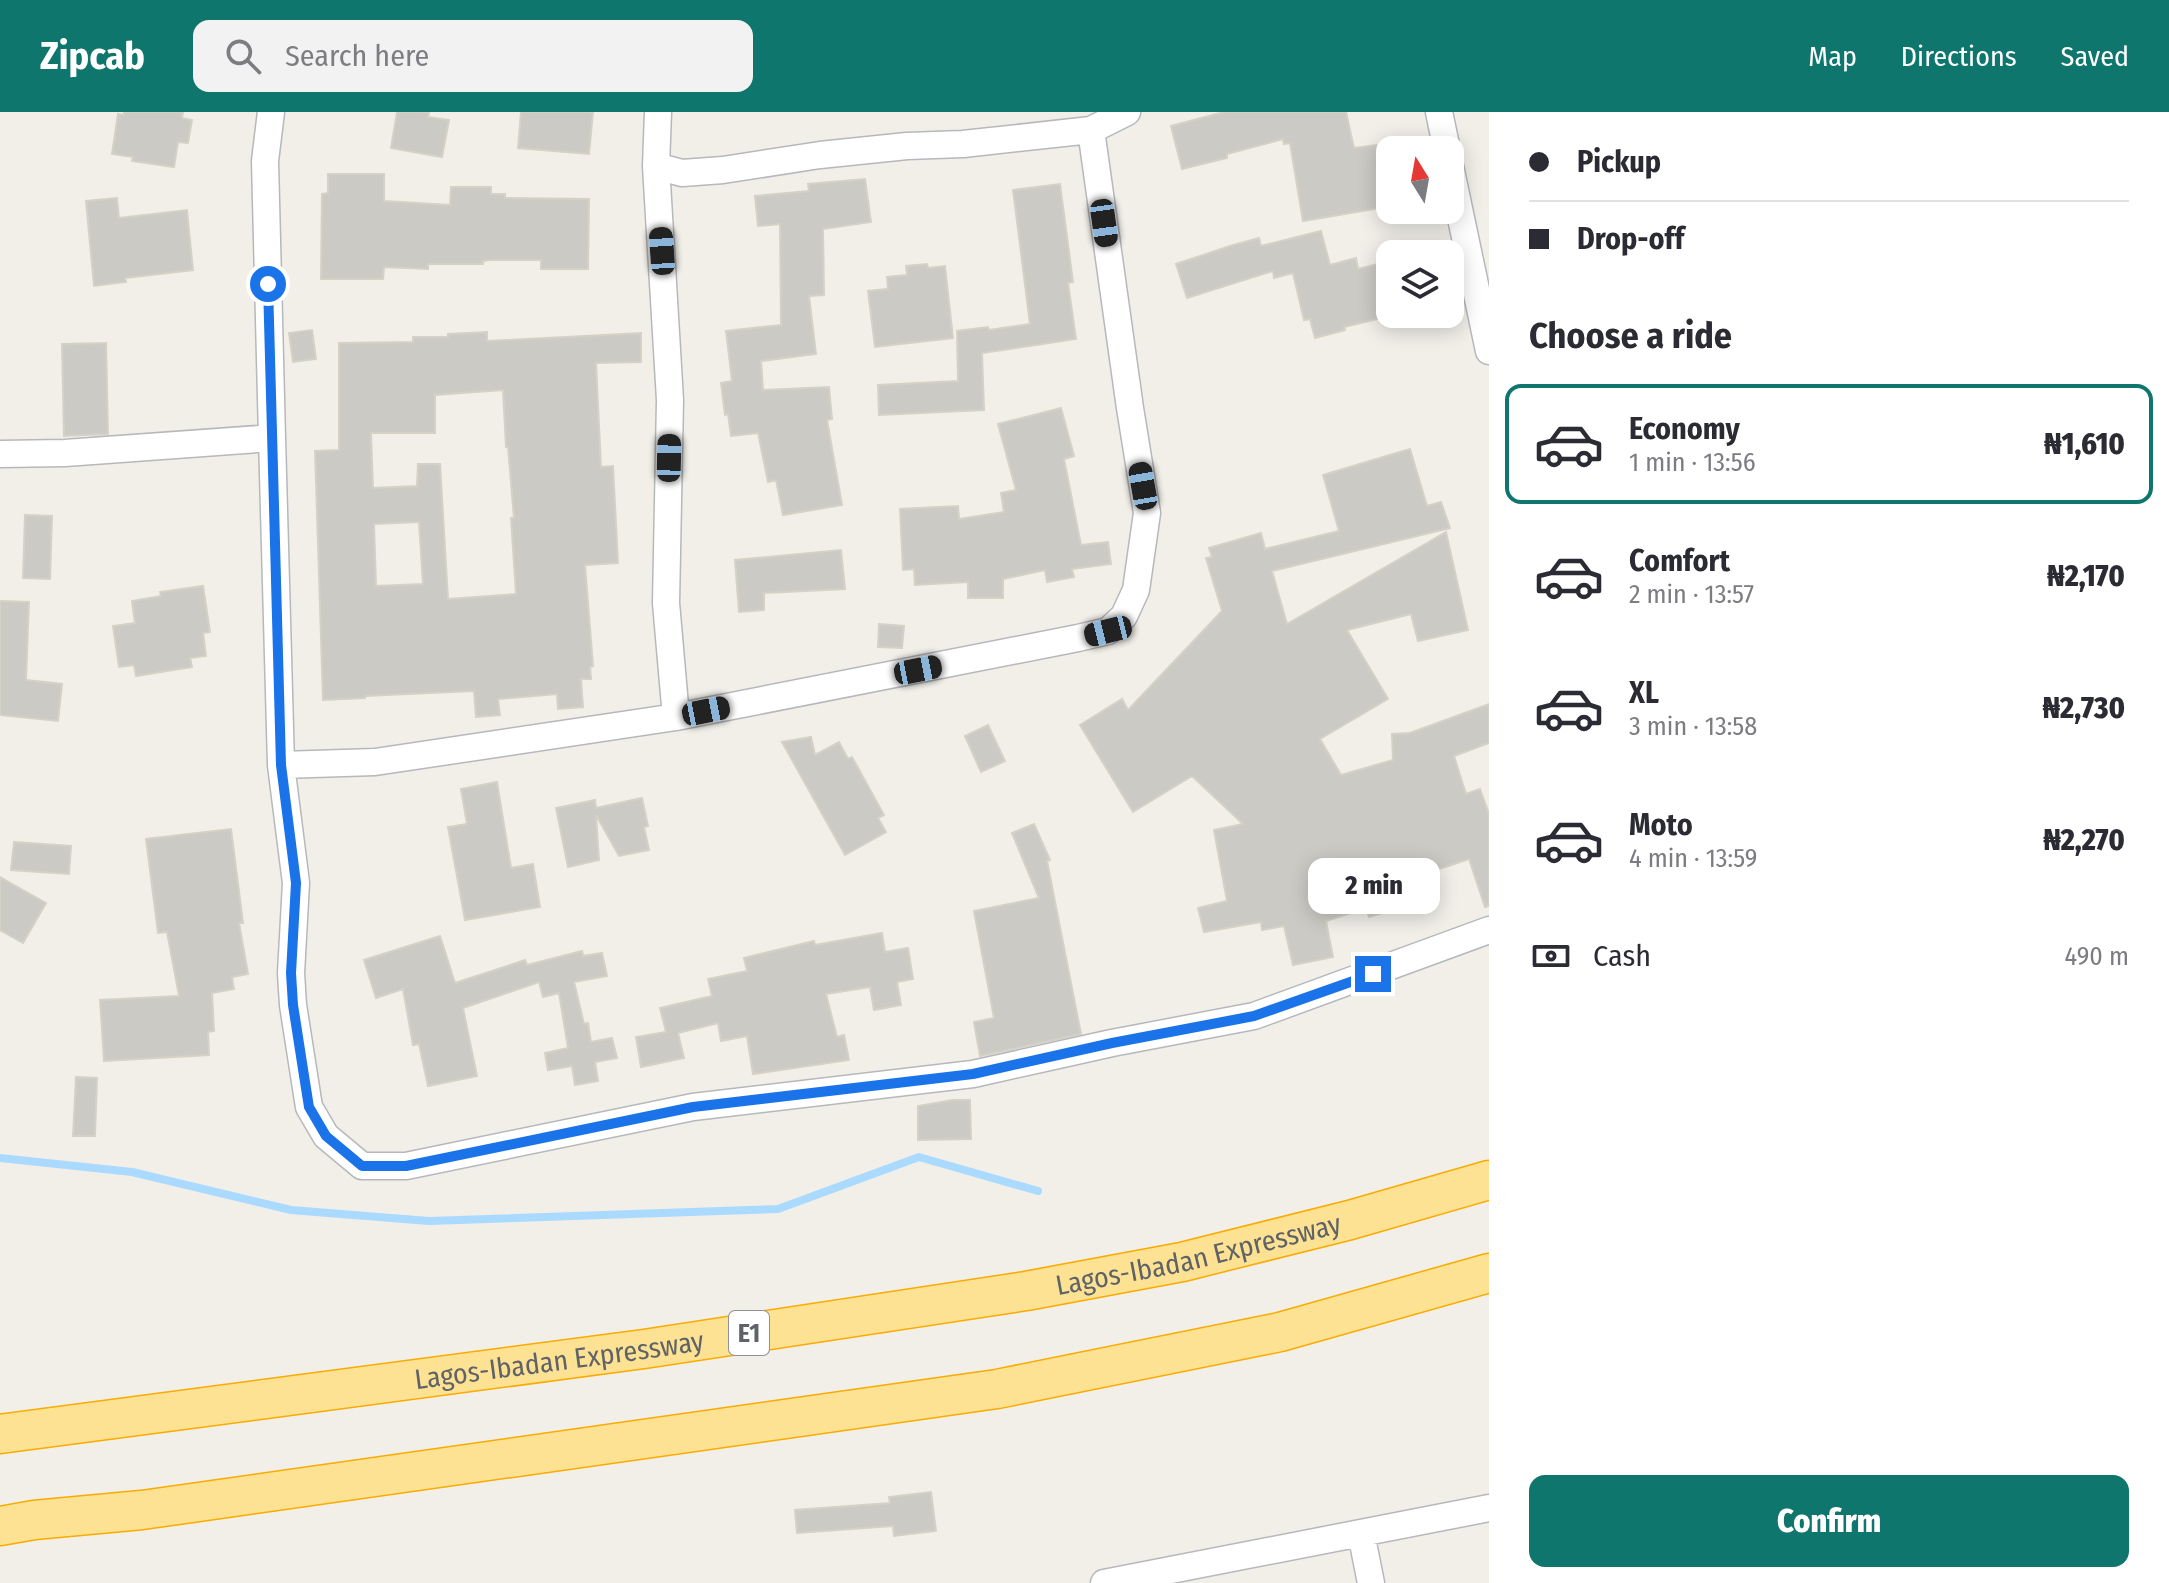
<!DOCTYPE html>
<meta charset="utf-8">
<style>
body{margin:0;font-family:"Fira Sans Condensed",sans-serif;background:#f2f2f3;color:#2b2b33;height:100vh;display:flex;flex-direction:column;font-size:30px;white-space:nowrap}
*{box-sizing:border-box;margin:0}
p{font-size:26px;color:#7c7c81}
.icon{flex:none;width:44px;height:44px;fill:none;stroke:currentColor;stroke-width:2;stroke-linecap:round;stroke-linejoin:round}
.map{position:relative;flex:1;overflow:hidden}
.drawer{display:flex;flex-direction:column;background:#fff;width:680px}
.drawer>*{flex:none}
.hud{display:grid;align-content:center;height:176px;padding:0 40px;background:#fff}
.needle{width:52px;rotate:349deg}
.buttons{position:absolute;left:1376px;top:24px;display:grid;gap:16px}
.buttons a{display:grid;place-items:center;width:88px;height:88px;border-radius:16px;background:#fff;box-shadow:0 4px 20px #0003;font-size:40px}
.end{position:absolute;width:36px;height:36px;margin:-18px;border:10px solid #1a73e8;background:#fff;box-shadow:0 0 0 4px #fff}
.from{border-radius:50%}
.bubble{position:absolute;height:56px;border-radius:16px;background:#fff;box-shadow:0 4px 20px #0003;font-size:26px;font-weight:800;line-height:56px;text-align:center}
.car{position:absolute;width:24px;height:48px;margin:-24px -12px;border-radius:10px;box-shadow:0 0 6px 2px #0007;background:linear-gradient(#222 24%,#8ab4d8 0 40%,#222 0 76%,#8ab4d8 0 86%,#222 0)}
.hud b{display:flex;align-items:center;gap:28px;height:76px;font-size:30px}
.hud b+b{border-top:2px solid #e1e1e2}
.hud i{width:20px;height:20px;background:#2b2b33}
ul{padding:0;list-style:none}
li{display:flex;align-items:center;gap:24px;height:120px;margin:0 16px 12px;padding:0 24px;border:4px solid transparent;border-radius:16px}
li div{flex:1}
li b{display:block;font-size:30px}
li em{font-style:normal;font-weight:800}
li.selected{border-color:#0f766e}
li>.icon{width:72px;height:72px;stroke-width:1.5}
h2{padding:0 40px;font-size:36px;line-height:96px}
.pay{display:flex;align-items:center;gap:20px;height:88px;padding:0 40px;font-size:30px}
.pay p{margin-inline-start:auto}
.button{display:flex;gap:16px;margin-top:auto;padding:16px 40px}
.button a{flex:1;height:92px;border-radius:16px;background:#0f766e;color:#fff;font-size:32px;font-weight:800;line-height:92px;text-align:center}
header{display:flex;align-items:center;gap:48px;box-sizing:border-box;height:112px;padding:0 40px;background:#0f766e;color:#fff}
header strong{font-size:38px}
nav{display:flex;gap:44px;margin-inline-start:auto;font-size:28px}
.search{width:560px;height:72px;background:#f2f2f3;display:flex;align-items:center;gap:20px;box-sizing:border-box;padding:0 28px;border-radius:16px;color:#7c7c81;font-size:30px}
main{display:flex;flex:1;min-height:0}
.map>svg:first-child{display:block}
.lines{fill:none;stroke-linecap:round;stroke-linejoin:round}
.stream{stroke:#aadaff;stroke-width:8}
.building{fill:#cccac5;stroke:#d6d1c6;stroke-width:2;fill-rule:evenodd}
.minor-casing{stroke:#b5b8bc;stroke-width:29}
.highway-casing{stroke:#f9ab00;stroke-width:41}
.minor{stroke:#fff;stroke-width:26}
.highway{stroke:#fde293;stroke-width:38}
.route{stroke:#1a73e8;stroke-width:10}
.labels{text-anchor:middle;stroke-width:7;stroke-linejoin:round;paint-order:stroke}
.shield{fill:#fff;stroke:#8f9295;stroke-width:2}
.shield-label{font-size:26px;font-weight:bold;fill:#5f6368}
.street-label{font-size:28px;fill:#5f6368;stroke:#fff}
</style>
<header>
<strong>Zipcab</strong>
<div class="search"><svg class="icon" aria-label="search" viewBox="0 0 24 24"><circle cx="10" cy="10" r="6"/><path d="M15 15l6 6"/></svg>Search here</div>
<nav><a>Map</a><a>Directions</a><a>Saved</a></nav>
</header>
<main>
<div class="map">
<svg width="1489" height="1471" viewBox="0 0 1489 1471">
<rect width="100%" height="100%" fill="#f1efe8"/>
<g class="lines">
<path class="stream" d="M0 1046 132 1060 291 1098 429 1109 778 1097 919 1045 1038 1079"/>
</g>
<path class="building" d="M124 0H183L182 6 192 8 188 31 178 30 174 55 132 49 133 45 112 42 118 2 124 3Z
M397 0H429L428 5 449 8 442 45 391 36Z
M521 0H593L589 42 518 36Z
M1224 0H1346L1354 36 1376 33 1386 95 1303 109 1290 31 1284 32 1283 27 1227 42V46L1182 57 1171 14Z
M328 62H384V89L450 93 451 75H491V82H505V86L589 87 588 157H541V148H490L483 149V152H428V157L384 155 383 167H321L322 82 328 81Z
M865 67 871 110 823 117 824 183 809 184 816 242 761 249 763 278 829 275 832 307 827 308 842 393 783 403 776 368 768 370 758 321 731 324 728 302 725 303 721 271 732 269 726 219 781 213 780 112 758 114 755 84 809 79 808 72Z
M1060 72 1073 170 1068 171 1076 227 982 241 984 298 879 303 878 273 958 269 957 219 988 215 989 218 1030 212 1013 78Z
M117 86 119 106 187 98 193 158 125 166 126 170 94 174 86 89Z
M1321 119 1330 153 1356 146 1358 157 1390 149V204L1344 215 1345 218 1315 226 1310 207 1304 208 1293 161 1274 166 1273 159 1187 186 1176 152 1230 134 1259 126 1261 134Z
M927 152 928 156 945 154 953 226 875 235 868 179 888 177 887 165 907 163 906 154Z
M312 218 316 247 293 250 289 221Z
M487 220V229L641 221V250L596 251 601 355 613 354 618 451 585 453 593 554 590 555 591 567H581L583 595 558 597 557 582 498 587 500 603 476 605 474 579 365 584V586L323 588 315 339 339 338V231L413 230V225H448V222ZM503 278 506 335H508L514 406H511L516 482 448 487 440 352H418L417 374 373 376 371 321H435V283ZM419 410 423 472 376 474 374 412Z
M106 231 108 322 64 324 62 232Z
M1061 296 1074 344 1064 347 1081 433 1108 430 1111 452 1072 457 1074 465 1047 470 1045 458 1003 467V486H968V470L915 473 914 457 903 458 900 397 958 394 959 407 1004 400 1001 381 1016 378 998 312Z
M1410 337 1427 394 1441 390 1450 416 1272 459 1287 512 1446 420 1468 518 1418 529 1411 502 1347 518 1388 587 1320 627 1341 663 1393 648 1392 622 1410 621 1489 592V631L1454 644 1466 682 1480 677 1489 702V794L1485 795 1469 747 1410 767 1414 780 1389 789 1392 798 1369 805 1366 796 1326 809 1333 845 1293 853 1284 814 1262 818 1261 810 1204 820 1198 796 1227 789 1214 718 1243 712 1192 664 1133 700 1080 613 1122 587 1128 598 1222 499 1206 446 1212 445 1209 436 1261 421 1265 437 1339 419 1323 363Z
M25 403 52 404 50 467 23 466Z
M841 438 845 477 764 481V498L739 500 735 448Z
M203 474 210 520 203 521 206 544 190 546 192 555 136 564 134 553 119 555 113 514 135 511 132 489 161 484 160 480Z
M0 489 29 490 26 568 62 572 58 609 0 603Z
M879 512 904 514 902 536 878 535Z
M988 613 1005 649 981 660 965 624Z
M811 625 815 643 839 630 848 647 852 645 884 703 878 706 886 720 845 743 782 630Z
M497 670 511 756 533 752 540 795 465 808 448 715 467 712 461 677Z
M642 686 648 714 644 715 649 738 619 744 596 703 599 748 568 755 556 696 595 688 596 696Z
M1034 712 1050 748 1047 749 1081 922 980 944 974 910 994 906 974 799 1039 786 1012 721Z
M231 717 243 811H239L248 862 232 865 234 877 212 881 214 919 208 920 209 943 104 949 100 888 179 884 167 820 158 821 146 727Z
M14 730 71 734 69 762 11 758Z
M0 765 46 791 23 831 0 818Z
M882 821 885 840 908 836 913 867 897 870 901 893 874 898 870 875 826 882 837 925 844 923 849 948 753 962 747 924 721 929 718 911 678 921 684 946 641 955 636 925 666 920 660 896 712 884 708 867 747 859 744 846 814 829 815 833Z
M440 824 455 871 525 848 527 853 582 839 583 844 602 841 607 864 574 870 584 912 588 911 591 930 612 926 617 946 595 950 598 969 575 973 572 954 548 958 545 941 568 936 559 881 543 885 539 870 463 896 477 964 428 974 419 932 413 933 403 877 376 886 364 848Z
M76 965 97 966 95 1024H73Z
M953 988H970L971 1027 918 1028V994Z
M931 1380 936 1419 894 1424 893 1414 797 1421 795 1398 890 1391 889 1385Z"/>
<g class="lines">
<g class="minor-casing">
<path id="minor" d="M271 0 265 49 272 326 281 653 296 771 291 861 293 893 309 995 326 1024 362 1054H406L693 995 973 962 1112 931 1254 904 1489 818
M658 0 656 54 670 288 666 491 676 605
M1439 0 1447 38
M656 54 682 61 723 58 820 43 907 34 963 32 1091 18 1127 0
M1450 54 1489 239
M0 342 65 341 272 326
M281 653 375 650 676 605 1078 526 1108 519 1124 504 1136 478 1147 401 1130 296 1091 18
M1361 1421 1371 1471
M1104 1471 1489 1396"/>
</g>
<g class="highway-casing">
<g id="highway">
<path id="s1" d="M0 1322 644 1237 1026 1179 1182 1150 1350 1108 1489 1068"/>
<path d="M0 1414 34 1408 142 1398 997 1277 1280 1220 1489 1161"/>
</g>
</g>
<use href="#minor" class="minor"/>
<use href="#highway" class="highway"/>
</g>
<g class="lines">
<path class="route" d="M268 172 281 653 296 771 291 861 293 893 305 970 309 995 326 1024 362 1054H406L693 995 973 962 1112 931 1254 904 1373 862"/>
</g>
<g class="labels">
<rect class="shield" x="729" y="1199" width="40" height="44" rx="6"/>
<g class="shield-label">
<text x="749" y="1230">E1</text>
</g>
<g class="street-label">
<text dy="10" stroke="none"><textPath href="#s1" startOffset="1212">Lagos-Ibadan Expressway</textPath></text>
<text dy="10" stroke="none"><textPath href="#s1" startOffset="564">Lagos-Ibadan Expressway</textPath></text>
</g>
</g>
</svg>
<div class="buttons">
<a><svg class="needle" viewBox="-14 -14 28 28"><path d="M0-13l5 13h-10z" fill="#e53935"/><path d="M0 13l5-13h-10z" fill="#7c7c81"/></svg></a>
<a><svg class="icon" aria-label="layers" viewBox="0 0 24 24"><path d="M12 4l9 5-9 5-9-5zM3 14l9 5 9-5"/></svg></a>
</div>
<i class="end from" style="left:268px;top:172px"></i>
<i class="end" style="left:1373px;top:862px"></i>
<div class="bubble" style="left:1308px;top:746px;width:132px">2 min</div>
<i class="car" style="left:1104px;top:111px;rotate:172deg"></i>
<i class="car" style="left:662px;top:139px;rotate:356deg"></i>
<i class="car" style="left:669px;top:346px;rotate:1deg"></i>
<i class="car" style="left:1143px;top:374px;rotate:350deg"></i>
<i class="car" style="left:1108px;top:519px;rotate:256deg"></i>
<i class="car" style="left:918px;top:558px;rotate:79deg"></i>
<i class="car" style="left:706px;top:599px;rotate:79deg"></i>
</div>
<section class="drawer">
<div class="hud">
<b><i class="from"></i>Pickup</b>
<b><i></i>Drop-off</b>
</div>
<h2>Choose a ride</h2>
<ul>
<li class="selected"><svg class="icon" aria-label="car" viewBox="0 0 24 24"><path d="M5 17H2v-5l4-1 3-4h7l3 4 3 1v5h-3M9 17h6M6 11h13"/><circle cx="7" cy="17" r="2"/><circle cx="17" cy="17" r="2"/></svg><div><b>Economy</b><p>1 min · 13:56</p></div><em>₦1,610</em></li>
<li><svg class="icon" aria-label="car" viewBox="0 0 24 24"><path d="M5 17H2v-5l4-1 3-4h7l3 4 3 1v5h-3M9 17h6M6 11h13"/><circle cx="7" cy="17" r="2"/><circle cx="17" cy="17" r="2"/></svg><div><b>Comfort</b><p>2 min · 13:57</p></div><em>₦2,170</em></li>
<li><svg class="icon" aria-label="car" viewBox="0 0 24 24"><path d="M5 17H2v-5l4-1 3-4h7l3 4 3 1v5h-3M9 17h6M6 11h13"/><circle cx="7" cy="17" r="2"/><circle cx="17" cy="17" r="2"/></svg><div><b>XL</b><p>3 min · 13:58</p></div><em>₦2,730</em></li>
<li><svg class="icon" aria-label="car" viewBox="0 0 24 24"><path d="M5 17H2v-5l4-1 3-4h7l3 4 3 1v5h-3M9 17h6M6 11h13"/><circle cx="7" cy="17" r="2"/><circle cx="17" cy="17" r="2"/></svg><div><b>Moto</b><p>4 min · 13:59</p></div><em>₦2,270</em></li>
</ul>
<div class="pay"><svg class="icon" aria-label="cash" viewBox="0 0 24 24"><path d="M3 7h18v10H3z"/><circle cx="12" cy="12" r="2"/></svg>Cash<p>490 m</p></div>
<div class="button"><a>Confirm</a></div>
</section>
</main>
